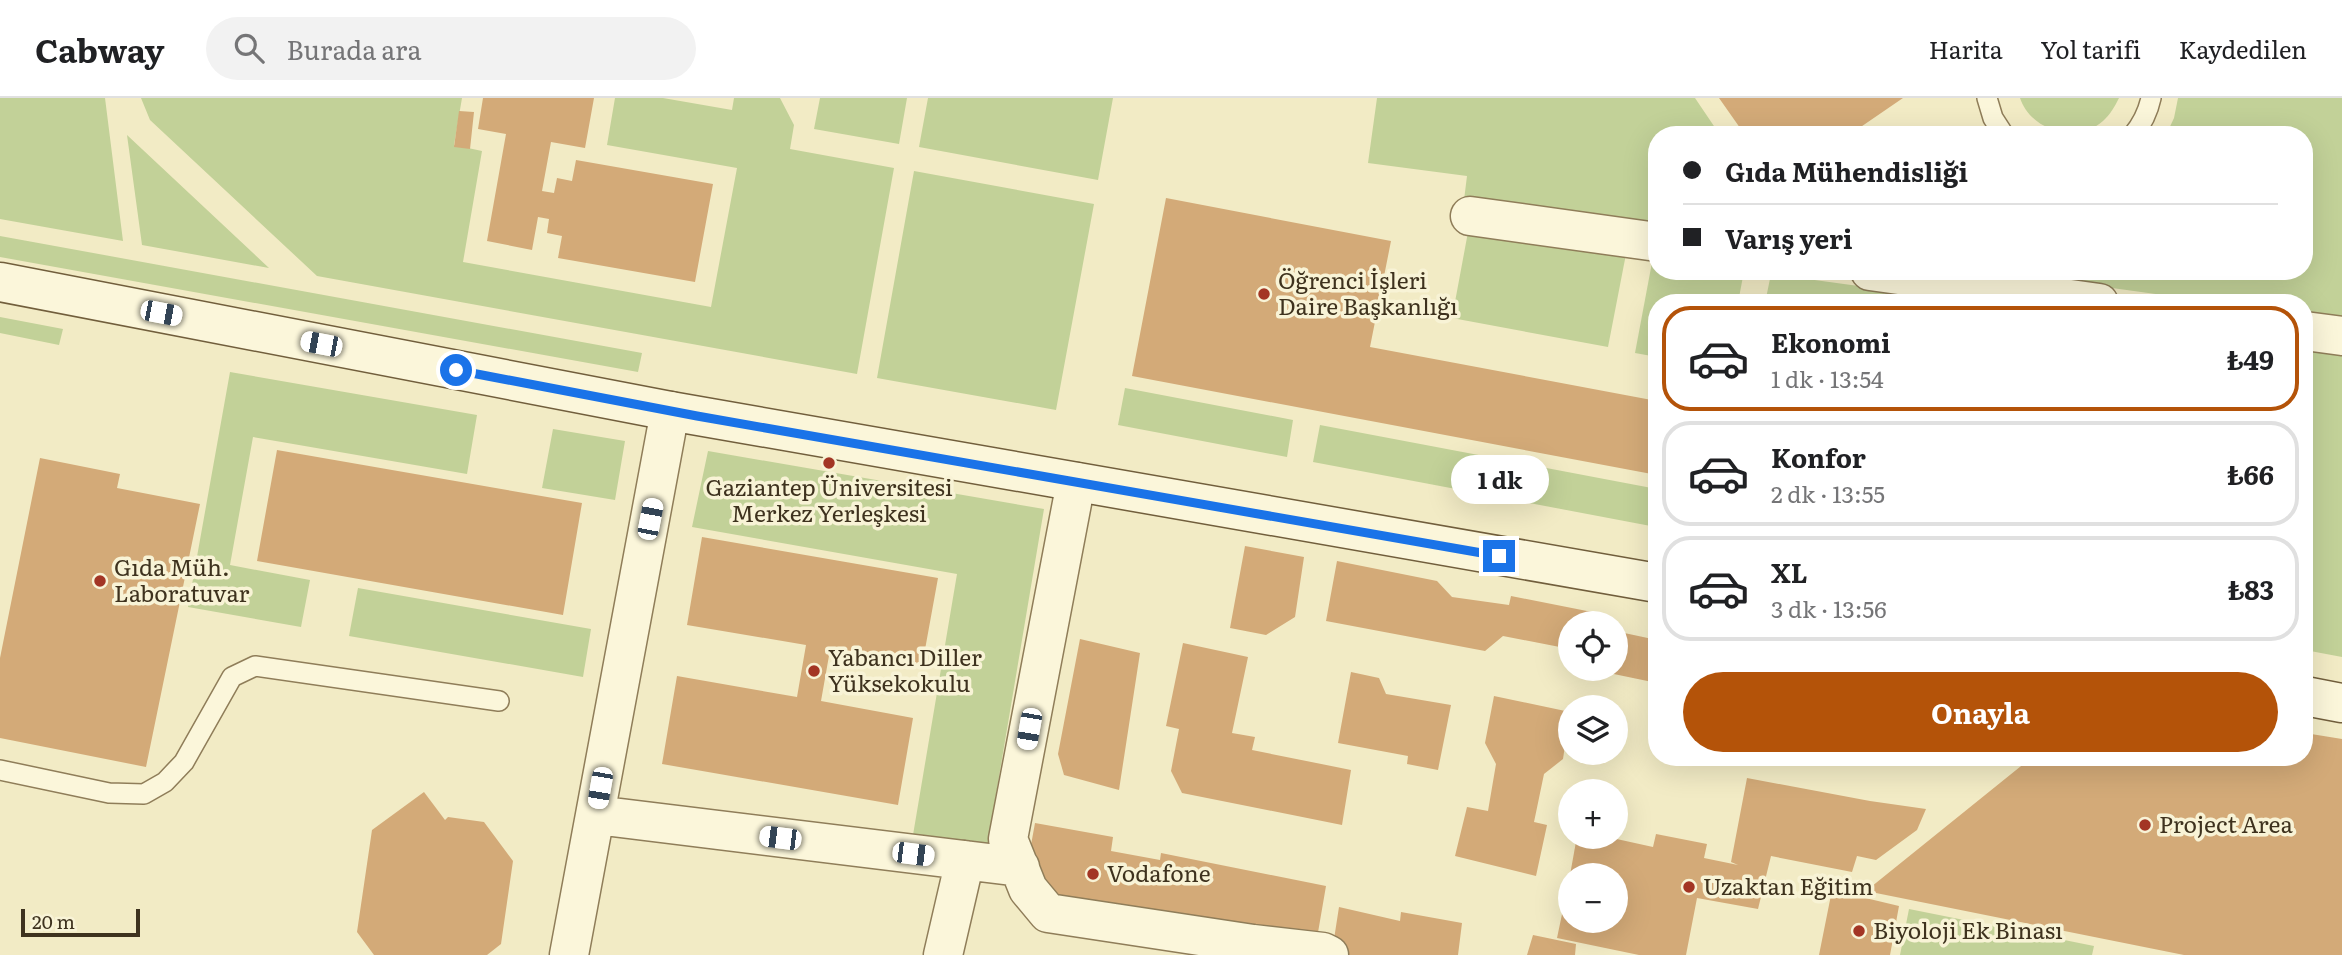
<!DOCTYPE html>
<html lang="tr">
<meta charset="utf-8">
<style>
body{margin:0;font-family:Literata,serif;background:#f2f2f2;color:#202124;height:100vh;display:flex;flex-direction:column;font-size:26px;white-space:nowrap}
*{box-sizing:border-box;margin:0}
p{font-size:23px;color:#757577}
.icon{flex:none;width:38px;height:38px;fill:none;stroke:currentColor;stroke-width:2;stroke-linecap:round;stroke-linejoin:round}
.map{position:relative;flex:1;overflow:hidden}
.sheet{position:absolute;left:1648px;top:196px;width:665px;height:472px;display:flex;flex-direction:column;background:#fff;border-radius:28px;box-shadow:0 7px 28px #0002}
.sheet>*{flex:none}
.banner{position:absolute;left:1648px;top:28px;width:665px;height:154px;border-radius:28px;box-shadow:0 7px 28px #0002;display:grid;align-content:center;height:154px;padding:0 35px;background:#fff}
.controls{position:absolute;left:1558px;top:513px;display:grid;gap:14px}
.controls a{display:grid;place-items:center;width:70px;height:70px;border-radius:50%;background:#fff;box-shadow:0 7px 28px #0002;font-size:35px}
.scale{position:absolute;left:21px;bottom:18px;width:119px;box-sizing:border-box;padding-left:7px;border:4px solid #3e321e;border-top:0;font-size:19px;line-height:24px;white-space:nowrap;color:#3e321e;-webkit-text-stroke:5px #f8f3d6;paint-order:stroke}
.end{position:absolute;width:32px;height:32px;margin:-16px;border:9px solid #1a73e8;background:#fff;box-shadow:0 0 0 4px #fff}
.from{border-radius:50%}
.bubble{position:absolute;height:49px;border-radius:24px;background:#fff;box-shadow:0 7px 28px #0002;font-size:23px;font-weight:700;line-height:49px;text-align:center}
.car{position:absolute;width:21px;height:42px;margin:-21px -10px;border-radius:9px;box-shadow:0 0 5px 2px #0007;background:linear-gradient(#fff 24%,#345 0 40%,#fff 0 76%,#345 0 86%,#fff 0)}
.banner b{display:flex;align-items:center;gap:24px;height:66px;font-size:26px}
.banner b+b{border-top:2px solid #e0e0e0}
.banner i{width:18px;height:18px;background:#202124}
ul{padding:12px 0 0;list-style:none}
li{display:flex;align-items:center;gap:21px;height:105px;margin:0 14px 10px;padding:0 21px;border:4px solid #e0e0e0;border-radius:28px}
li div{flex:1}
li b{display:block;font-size:26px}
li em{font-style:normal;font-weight:700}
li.current{border-color:#b45309}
li>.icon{width:63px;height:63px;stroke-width:1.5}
.primary-button{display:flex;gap:14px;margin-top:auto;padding:14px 35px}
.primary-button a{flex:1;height:80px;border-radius:42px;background:#b45309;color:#fff;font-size:28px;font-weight:700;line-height:80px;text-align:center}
header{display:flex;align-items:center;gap:42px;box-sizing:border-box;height:98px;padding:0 35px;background:#fff;border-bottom:2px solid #e0e0e0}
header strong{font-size:33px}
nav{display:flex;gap:38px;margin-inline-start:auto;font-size:24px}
.search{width:490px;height:63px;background:#f2f2f2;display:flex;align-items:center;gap:18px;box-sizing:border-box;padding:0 24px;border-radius:38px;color:#757577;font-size:26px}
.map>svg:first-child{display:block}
.green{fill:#c2d198}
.building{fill:#d3aa78}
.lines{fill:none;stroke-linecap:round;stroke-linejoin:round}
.lane-casing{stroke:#8f7d59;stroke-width:22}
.street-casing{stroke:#8f7d59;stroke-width:41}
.secondary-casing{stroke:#715e3c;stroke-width:41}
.lane{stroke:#fbf6da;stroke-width:19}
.street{stroke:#fbf6da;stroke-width:38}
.secondary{stroke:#fbf6da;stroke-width:38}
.route{stroke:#1a73e8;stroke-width:9}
.poi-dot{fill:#a33524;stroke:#f8f3d6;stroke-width:2.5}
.labels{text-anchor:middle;stroke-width:7;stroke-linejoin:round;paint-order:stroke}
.poi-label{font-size:23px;fill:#3e321e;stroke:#f8f3d6;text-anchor:start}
</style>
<header>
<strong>Cabway</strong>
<div class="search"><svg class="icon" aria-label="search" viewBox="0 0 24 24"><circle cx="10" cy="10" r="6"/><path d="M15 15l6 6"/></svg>Burada ara</div>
<nav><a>Harita</a><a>Yol tarifi</a><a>Kaydedilen</a></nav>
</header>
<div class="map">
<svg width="2342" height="857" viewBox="0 0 2342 857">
<rect width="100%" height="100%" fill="#f2ebc5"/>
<path class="green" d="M0 0H105L123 143 0 121Z
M141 0H462L454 47 482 53 463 164 711 209 737 70 607 47 615 0H663L732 12 734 0H780L794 27 790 51 894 70 857 276 317 178 150 22Z
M820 0H907L899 46 814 31Z
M928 0H1113L1098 82 919 49Z
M1377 0H1695L1720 37H1657V128L1464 102 1467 78 1368 65Z
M2020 0H2119C2115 8 2110 17 2103 23 2077 46 2031 33 2020 0Z
M2178 0H2342V221L2305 216V205H2221L1988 173H2305V37H2166L2174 20Z
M127 37 269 170 142 147Z
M914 73 1094 106 1056 312 877 280Z
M1468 134 1626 156 1608 249 1452 220Z
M0 138 642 255 638 274 0 159Z
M1653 159 1657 160V173H1744L1738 205H1657V259L1635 255Z
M1771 176 1983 205H1765Z
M0 219 63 231 59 247 0 235Z
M2305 249 2342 254V559L2305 552Z
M230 274 477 317 467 376 253 339 230 467 310 482 301 529 188 509Z
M1125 290 1293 322 1287 359 1118 327Z
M1320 327 1657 391 1656 429 1313 364Z
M553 331 625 343 615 402 542 390Z
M708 353 1044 411 987 750 913 737 957 476 692 429Z
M358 490 591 531 583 579 349 538Z
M1909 811 2094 848 2092 857H1900Z"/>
<path class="building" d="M483 0H594L585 50 551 44 542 93 554 95 557 80 572 83 576 62 713 86 695 184 558 160 562 138 547 135 549 121 538 119 532 152 487 143 506 36 478 31Z
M1719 0H1903L1849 37H1745Z
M459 13 474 14 470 51 454 49Z
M1166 100 1391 143 1370 249 1657 303V377L1132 278Z
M277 352 582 405 563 517 257 463Z
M40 360 120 376 117 390 200 406 146 669 0 640V560Z
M702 439 938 480 922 568 830 552 821 603 913 620 898 707 662 666 677 578 797 599 806 547 687 527Z
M1245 448 1304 459 1295 519 1266 537 1230 530Z
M1337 463 1437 483 1452 499 1509 507 1511 498 1597 515 1601 525H1570V551L1503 538 1485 553 1326 523Z
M1615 533 1657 542V585L1609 575 1606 570H1615Z
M1080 541 1140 555 1119 692 1064 677 1058 656Z
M1183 545 1248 559 1232 635 1255 639 1252 652 1351 672 1342 727 1182 695 1171 673 1179 631 1166 628Z
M1351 574 1379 580 1386 596 1451 607 1438 672 1407 666 1408 658 1338 645Z
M1494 598 1570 614 1563 661 1544 676 1534 724 1547 727 1536 778 1455 758 1467 709 1488 713 1496 666 1485 645Z
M2305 635 2342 641V857H2184L1866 793 2031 660H2305Z
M1747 680 1870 703 1926 711 1917 732 1876 762 1857 758 1852 774 1771 758 1758 811 1697 800 1686 857H1639L1557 840 1569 783 1570 822H1615V777H1570L1577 738H1603L1653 749 1656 736 1707 746 1704 760 1738 767 1731 764Z
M424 694 445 722 448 719 484 724 513 763 501 846 487 857H374L357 834 372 732Z
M1035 725 1113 739 1111 753 1160 762 1161 755 1326 788 1316 846 1050 795 1029 758Z
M1832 792 1899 808 1890 857H1819Z
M1339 809 1400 823 1401 814 1462 825 1458 857H1337L1332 854Z
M1533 837 1576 846 1575 857H1527Z"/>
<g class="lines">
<g class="lane-casing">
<path id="lane" d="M1987 0 1993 20 2004 37
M2133 37C2142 26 2148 14 2151 0
M0 672 109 695 144 696 165 684 184 664 232 579 255 568 499 603"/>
</g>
<g class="street-casing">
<path id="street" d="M1470 118 1657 144
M1870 173 2099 205
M2305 233 2342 238
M1076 384 1008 741 1028 791 1048 815 1253 846 1323 854 1329 857
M596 717 1020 769
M569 857 670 313
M943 857 965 762"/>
</g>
<g class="secondary-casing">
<path id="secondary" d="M0 184 670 313 1657 485
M2305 598 2342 605"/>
</g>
<use href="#lane" class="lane"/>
<use href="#street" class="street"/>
<use href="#secondary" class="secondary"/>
</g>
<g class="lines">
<path class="route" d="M456 272 697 318 1499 458"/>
</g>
<g class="poi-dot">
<circle cx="1264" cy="196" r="7"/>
<circle cx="829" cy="365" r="7"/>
<circle cx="100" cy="483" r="7"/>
<circle cx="814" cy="573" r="7"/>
<circle cx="2145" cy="727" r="7"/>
<circle cx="1093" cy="776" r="7"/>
<circle cx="1689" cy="789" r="7"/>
<circle cx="1859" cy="833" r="7"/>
</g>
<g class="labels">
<g class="poi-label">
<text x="1278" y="191">Öğrenci İşleri<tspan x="1278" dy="26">Daire Başkanlığı</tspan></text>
<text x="829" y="398" text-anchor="middle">Gaziantep Üniversitesi<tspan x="829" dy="26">Merkez Yerleşkesi</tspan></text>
<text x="114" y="478">Gıda Müh.<tspan x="114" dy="26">Laboratuvar</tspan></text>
<text x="828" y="568">Yabancı Diller<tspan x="828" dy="26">Yüksekokulu</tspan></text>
<text x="2159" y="735">Project Area</text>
<text x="1107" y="784">Vodafone</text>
<text x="1703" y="797">Uzaktan Eğitim</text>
<text x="1873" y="841">Biyoloji Ek Binası</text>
</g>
</g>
</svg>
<div class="controls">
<a><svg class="icon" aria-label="locate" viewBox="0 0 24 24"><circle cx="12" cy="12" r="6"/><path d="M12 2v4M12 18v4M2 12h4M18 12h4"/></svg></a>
<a><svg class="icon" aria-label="layers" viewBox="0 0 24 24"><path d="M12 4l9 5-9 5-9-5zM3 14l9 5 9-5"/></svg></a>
<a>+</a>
<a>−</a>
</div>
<div class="scale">20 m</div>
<i class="end from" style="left:456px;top:272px"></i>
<i class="end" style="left:1499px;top:458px"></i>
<div class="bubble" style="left:1451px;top:357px;width:98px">1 dk</div>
<i class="car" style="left:161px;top:215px;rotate:101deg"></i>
<i class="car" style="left:321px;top:246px;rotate:281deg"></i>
<i class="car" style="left:650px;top:421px;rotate:11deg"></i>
<i class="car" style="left:1029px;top:631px;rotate:190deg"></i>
<i class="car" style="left:600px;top:690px;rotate:190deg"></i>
<i class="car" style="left:780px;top:740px;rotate:277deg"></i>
<i class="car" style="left:913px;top:756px;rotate:97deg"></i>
<div class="banner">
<b><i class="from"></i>Gıda Mühendisliği</b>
<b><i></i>Varış yeri</b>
</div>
<section class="sheet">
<ul>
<li class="current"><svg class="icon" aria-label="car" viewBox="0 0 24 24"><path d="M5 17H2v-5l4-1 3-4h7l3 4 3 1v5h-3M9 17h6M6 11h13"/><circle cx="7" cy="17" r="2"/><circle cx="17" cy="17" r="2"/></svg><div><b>Ekonomi</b><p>1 dk · 13:54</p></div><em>₺49</em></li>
<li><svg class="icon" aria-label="car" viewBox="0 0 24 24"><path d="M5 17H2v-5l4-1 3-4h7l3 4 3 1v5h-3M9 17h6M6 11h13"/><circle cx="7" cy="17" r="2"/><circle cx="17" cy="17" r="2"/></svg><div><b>Konfor</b><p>2 dk · 13:55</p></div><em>₺66</em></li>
<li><svg class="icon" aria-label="car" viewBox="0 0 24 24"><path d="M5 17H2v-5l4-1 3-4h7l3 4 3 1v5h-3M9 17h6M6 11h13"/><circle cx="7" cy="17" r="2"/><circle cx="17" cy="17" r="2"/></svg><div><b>XL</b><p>3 dk · 13:56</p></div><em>₺83</em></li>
</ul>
<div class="primary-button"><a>Onayla</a></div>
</section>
</div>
